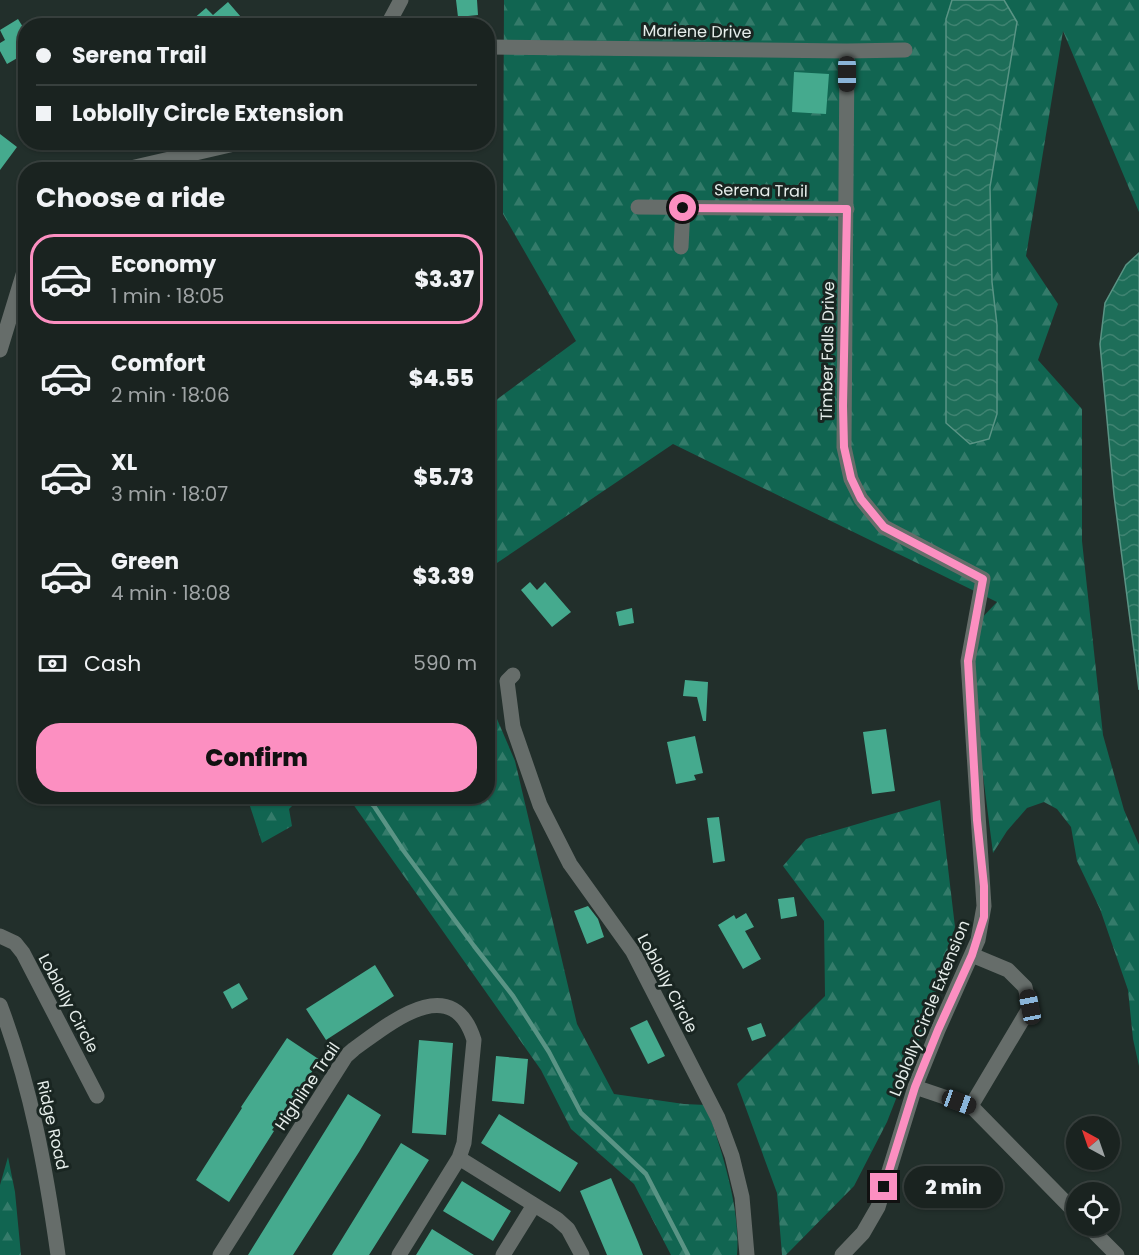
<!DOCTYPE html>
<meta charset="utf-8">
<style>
body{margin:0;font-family:Poppins,sans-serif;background:#232b29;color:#f1f3f6;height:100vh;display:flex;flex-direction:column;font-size:22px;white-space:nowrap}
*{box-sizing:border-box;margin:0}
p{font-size:20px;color:#9fa4a5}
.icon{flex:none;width:33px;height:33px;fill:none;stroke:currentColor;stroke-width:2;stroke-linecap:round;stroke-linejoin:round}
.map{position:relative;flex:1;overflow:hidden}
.sheet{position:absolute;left:18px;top:162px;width:477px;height:642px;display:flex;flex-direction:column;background:#1a2320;border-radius:24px;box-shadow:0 2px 4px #0004,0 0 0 2px #38403e}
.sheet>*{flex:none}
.top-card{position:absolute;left:18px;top:18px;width:477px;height:132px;border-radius:24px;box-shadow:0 2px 4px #0004,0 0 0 2px #38403e;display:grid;align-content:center;height:132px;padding:0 18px;background:#1a2320}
.needle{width:39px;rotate:320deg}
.tools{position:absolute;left:1066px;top:1116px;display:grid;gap:12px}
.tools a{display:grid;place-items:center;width:54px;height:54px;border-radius:50%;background:#1a2320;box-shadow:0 2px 4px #0004,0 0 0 2px #38403e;font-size:30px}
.end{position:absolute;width:27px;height:27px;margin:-14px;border:8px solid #fc8fc1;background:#111;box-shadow:0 0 0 3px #111}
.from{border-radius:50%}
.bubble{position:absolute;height:42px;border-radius:21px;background:#1a2320;box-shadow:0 2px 4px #0004,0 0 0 2px #38403e;font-size:20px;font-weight:800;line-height:42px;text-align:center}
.car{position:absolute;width:18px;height:36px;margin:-18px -9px;border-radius:8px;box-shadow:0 0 4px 2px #0007;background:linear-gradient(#222 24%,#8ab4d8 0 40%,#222 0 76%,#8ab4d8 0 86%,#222 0)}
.top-card b{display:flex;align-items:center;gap:21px;height:57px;font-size:22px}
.top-card b+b{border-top:2px solid #38403e}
.top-card i{width:15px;height:15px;background:#f1f3f6}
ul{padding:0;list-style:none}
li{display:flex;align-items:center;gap:18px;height:90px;margin:0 12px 9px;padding:0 6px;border:3px solid transparent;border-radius:24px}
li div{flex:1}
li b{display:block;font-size:22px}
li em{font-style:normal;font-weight:800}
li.selected{border-color:#fc8fc1}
li>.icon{width:54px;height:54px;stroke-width:1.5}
h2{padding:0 18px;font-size:27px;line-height:72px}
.pay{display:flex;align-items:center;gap:15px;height:66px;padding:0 18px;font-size:22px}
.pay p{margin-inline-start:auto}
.button{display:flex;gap:12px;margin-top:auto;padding:12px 18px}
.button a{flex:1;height:69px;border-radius:24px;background:#fc8fc1;color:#111;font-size:24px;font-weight:800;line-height:69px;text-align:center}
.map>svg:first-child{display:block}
.forest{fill:url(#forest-firs)}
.water{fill:url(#water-waves);stroke:#5a9485;stroke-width:1.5}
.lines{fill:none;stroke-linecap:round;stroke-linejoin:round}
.stream{stroke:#5a9485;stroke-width:4.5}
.building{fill:#45aa8e}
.minor{stroke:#666d6a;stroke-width:15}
.route{stroke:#fc8fc1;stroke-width:8}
.labels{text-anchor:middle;stroke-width:6;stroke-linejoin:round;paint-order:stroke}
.street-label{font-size:16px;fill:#e6eeeb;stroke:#192521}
</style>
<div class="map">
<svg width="1139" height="1255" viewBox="0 0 1139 1255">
<defs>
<pattern id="forest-firs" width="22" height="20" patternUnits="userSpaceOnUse" patternTransform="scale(1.5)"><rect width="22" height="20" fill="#116551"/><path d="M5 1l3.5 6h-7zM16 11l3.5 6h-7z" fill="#347b6a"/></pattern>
<pattern id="water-waves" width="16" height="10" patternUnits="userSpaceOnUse" patternTransform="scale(1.5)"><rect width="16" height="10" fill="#1e6e59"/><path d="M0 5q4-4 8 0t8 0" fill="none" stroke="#3f8371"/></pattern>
</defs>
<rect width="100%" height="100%" fill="#222f2b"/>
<path class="forest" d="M504 0H1139V212L1063 31 1026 256 1058 304 1038 360 1082 409V541L1103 735 1124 810 1139 845V1066L1133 1039 1128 990 1100 909 1077 861 1071 827 1057 809 1044 802 1027 808 1007 831 993 853 971 682 977 623 997 602 673 444 488 569V406L576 341 503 214Z
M488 698 515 761 577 1024 614 1094 684 1104 706 1105C721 1148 741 1209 737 1255H671L634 1184 571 1129 541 1070 348 797 488 796Z
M247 797H301L289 809 292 826 262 843Z
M940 800 955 927 931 1009 887 1122 854 1186 786 1255H782L777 1193 737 1084 825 996 824 921 783 866 806 839Z
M8 1157 15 1192 21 1255H0V1185Z"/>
<path class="water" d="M952 0H1004L1017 22 990 187 992 282 997 325V414L989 439 970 444 946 423V19Z
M1139 253V690L1114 495 1100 344 1105 303 1126 265Z"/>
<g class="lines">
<path class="stream" d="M363 796 374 806 403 850 474 946 513 996 549 1052 581 1113 646 1174 688 1255"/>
</g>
<path class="building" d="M456 0H477L478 15 458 17Z
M228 2 241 17 230 26H185L206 8 213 15Z
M18 19 26 32V53L7 64 0 51V43L5 40 0 30Z
M794 72 829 74 826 114 792 112Z
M0 134 17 147 0 170Z
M530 582 537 590 545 582 571 612 552 627 521 590Z
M632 608 634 623 619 626 616 612Z
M685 680 708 682 706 721H703L697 697 683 696Z
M886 729 895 791 872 794 863 732Z
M695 736 703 773 694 775 696 780 676 784 667 742Z
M719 817 725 861 713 863 707 818Z
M794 897 797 916 781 919 778 899Z
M588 906 598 919 604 937 587 944 574 911Z
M746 913 754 927 745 931 761 959 743 969 718 925 734 915 736 919Z
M375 965 394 996 326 1040 306 1009Z
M239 983 248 999 232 1009 223 992Z
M647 1020 665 1056 648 1064 630 1028Z
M761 1023 766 1036 752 1041 747 1028Z
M287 1038 320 1060 272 1130 274 1131 229 1202 196 1180 242 1108 241 1107Z
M419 1040 453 1043 446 1135 412 1133Z
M496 1056 528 1059 524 1104 492 1101Z
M348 1094 381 1115 359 1152 293 1255H248Z
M499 1114 578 1163 560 1192 481 1143Z
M401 1143 429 1160 369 1255H332Z
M611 1178 638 1242 643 1255H607L580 1191Z
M462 1181 511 1211 493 1241 443 1211Z
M432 1229 474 1255H416Z"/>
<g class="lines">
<path class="minor" d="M387 26 401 0
M488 47 847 51 905 50
M122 170 243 142
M638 207 847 209
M681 247 683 208
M0 350 26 265
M513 675 507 681 513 727 540 805 570 864 633 952 718 1118 732 1156 742 1197 747 1255
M0 936 15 943 23 953 97 1096
M0 1005C31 1086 46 1170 58 1255
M915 1087 971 1106 1077 1214
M971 1106 1030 1007 1025 987 1008 970 972 955
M459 1158 557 1219 568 1229 582 1255
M1088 1226 1117 1255
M220 1255 346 1056 354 1049C389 1024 452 970 474 1040L464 1143 459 1158 399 1255
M503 1255 534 1205
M842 1255 863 1233 878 1207 915 1087 938 1030 978 940 984 906 968 661 983 579 884 527 861 499 851 479 844 447 847 51"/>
</g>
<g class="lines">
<path class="route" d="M683 208 847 209 843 406 844 447 851 478 861 499 884 527 983 579 968 661 977 820 984 886V917L972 955 938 1030 915 1087 884 1187"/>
</g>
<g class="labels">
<g class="street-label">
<text transform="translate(697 31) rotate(1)" y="6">Mariene Drive</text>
<text transform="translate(761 190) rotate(1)" y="6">Serena Trail</text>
<text transform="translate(827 351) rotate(-89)" y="6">Timber Falls Drive</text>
<text transform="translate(668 983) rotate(62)" y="6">Loblolly Circle</text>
<text transform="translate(69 1003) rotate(62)" y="6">Loblolly Circle</text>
<text transform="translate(929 1008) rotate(-68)" y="6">Loblolly Circle Extension</text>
<text transform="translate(307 1086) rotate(-56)" y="6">Highline Trail</text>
<text transform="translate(53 1125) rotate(77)" y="6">Ridge Road</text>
</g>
</g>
</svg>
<div class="tools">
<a><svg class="needle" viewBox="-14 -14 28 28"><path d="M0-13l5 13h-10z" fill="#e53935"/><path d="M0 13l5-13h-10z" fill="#9fa4a5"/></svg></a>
<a><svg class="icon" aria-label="locate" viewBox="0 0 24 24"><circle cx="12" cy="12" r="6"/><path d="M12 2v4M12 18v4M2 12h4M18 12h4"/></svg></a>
</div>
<i class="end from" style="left:683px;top:208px"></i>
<i class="end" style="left:884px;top:1187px"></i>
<div class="bubble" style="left:904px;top:1166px;width:99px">2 min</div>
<i class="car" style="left:847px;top:74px;rotate:180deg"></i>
<i class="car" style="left:1030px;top:1007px;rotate:349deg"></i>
<i class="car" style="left:959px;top:1102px;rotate:110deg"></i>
<div class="top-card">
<b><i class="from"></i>Serena Trail</b>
<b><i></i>Loblolly Circle Extension</b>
</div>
<section class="sheet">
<h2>Choose a ride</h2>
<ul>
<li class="selected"><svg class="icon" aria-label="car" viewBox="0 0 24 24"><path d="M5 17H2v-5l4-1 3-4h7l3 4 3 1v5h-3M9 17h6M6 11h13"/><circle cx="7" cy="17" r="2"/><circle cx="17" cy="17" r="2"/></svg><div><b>Economy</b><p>1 min · 18:05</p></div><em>$3.37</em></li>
<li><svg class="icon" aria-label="car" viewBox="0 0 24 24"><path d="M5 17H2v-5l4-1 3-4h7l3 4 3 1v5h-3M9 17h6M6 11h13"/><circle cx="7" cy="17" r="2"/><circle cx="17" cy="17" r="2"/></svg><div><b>Comfort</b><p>2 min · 18:06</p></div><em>$4.55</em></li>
<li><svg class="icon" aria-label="car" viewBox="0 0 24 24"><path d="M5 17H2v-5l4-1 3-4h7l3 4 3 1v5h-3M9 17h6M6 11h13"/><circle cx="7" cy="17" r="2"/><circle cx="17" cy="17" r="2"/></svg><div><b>XL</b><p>3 min · 18:07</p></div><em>$5.73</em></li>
<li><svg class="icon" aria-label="car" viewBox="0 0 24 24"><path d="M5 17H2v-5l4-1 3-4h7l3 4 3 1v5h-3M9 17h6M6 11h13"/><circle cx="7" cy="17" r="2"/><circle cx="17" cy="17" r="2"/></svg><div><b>Green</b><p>4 min · 18:08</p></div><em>$3.39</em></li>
</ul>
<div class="pay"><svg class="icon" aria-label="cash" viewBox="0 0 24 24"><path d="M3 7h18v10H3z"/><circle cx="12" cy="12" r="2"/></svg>Cash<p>590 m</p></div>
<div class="button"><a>Confirm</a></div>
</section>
</div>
